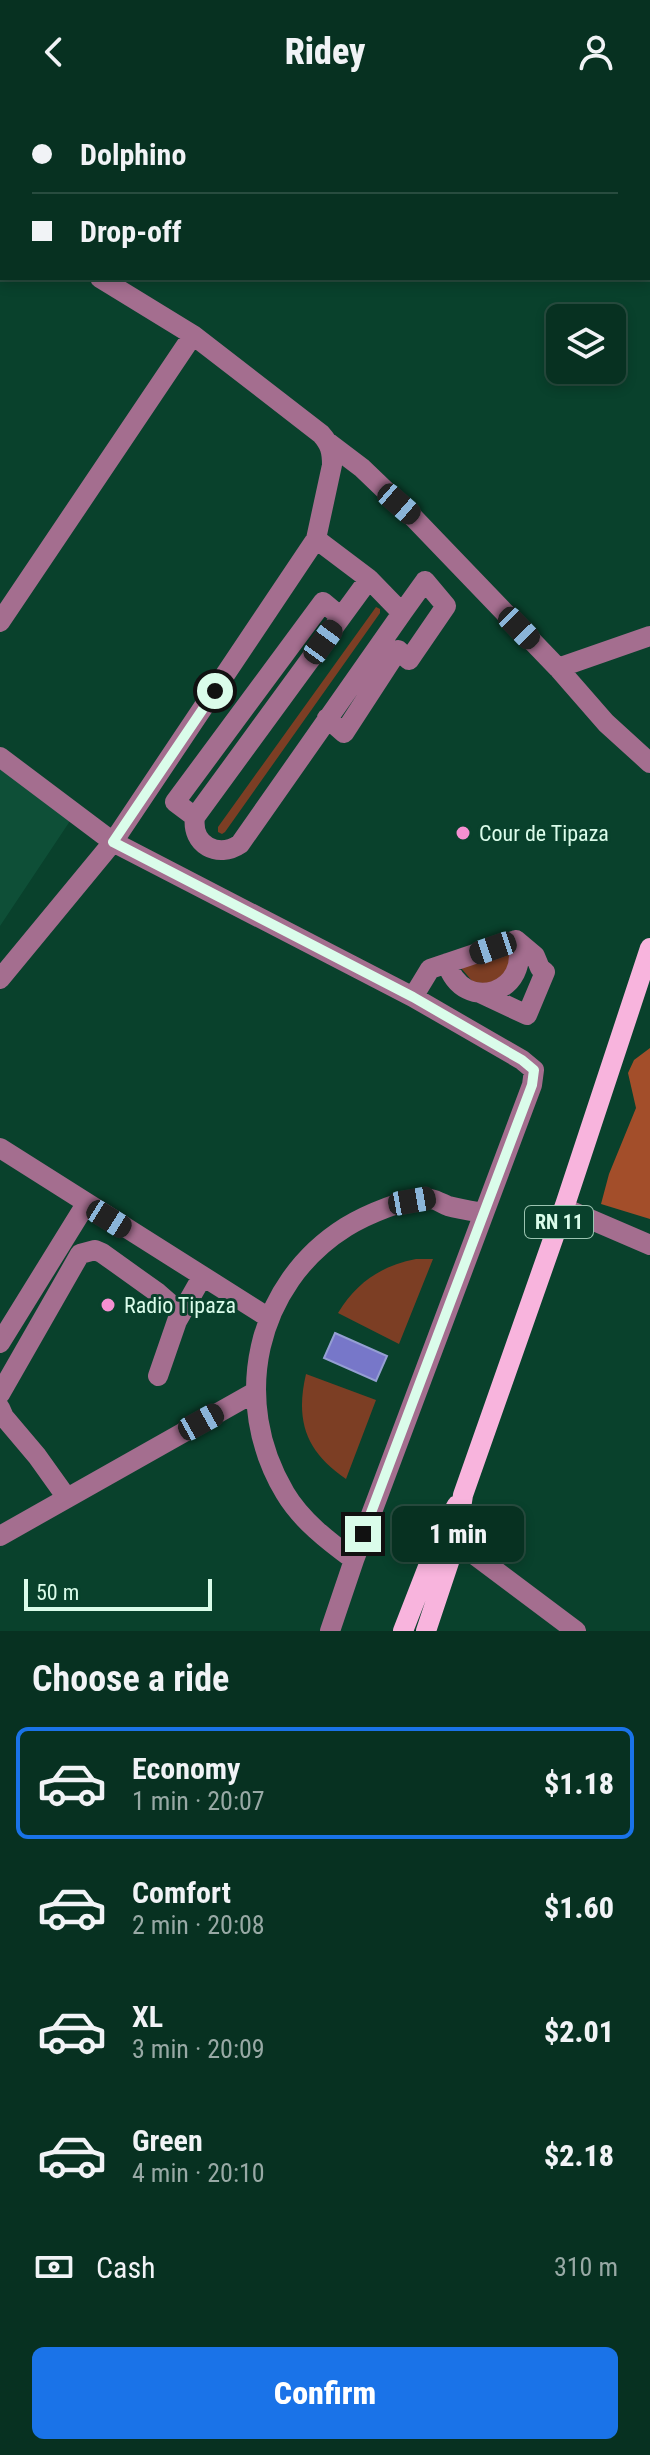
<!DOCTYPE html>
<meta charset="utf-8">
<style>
body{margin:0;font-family:"Roboto Condensed",sans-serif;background:#10392a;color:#f1f3f6;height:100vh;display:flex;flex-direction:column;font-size:30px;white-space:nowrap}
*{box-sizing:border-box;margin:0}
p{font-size:26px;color:#98a9a5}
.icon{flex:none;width:44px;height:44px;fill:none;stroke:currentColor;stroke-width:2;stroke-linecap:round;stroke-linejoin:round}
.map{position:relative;height:1527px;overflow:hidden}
.sheet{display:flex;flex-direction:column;background:#073121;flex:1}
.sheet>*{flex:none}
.banner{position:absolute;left:0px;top:0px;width:650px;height:176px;box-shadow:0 4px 12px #0003,0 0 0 2px #284c3f;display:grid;align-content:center;height:176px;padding:0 32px;background:#073121}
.tools{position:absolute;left:546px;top:200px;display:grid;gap:16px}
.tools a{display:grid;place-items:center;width:80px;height:80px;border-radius:12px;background:#073121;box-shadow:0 4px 12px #0003,0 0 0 2px #284c3f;font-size:40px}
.scale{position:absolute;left:24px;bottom:20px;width:188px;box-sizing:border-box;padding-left:8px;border:4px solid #dafcea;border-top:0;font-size:22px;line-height:28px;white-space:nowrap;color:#dafcea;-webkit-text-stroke:6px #09412c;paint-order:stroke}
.end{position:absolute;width:36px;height:36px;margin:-18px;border:10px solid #dafcea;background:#111;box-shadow:0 0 0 4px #111}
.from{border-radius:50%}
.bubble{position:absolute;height:56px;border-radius:12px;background:#073121;box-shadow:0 4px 12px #0003,0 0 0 2px #284c3f;font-size:26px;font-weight:800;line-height:56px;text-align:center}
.car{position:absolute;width:24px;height:48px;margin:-24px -12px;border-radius:10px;box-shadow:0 0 6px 2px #0007;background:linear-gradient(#222 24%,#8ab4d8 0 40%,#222 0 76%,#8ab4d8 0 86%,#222 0)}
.banner b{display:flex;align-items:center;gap:28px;height:76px;font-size:30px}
.banner b+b{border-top:2px solid #284c3f}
.banner i{width:20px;height:20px;background:#f1f3f6}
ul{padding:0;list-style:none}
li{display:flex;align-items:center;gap:24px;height:112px;margin:0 16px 12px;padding:0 16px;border:4px solid transparent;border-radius:12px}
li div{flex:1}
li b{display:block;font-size:30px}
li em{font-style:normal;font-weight:800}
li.selected{border-color:#1a73e8}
li>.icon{width:72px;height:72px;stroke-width:1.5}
h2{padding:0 32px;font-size:36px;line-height:96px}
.pay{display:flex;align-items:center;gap:20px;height:88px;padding:0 32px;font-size:30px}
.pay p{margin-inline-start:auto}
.action{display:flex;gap:16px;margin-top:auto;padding:16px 32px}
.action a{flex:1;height:92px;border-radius:12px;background:#1a73e8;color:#fff;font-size:32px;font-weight:800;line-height:92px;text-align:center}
header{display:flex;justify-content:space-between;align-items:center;height:104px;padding:0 32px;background:#073121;font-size:36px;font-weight:800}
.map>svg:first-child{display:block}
.built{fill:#0e4f37}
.green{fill:#7c3e24}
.forest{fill:#a34e2a}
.water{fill:#7777c9;stroke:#959fd3;stroke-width:2}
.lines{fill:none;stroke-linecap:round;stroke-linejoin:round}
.minor{stroke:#a46e8f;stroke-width:20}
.major{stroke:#f8b4dd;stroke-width:20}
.route{stroke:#dafcea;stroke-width:10}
.poi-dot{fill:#f590d1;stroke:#09412c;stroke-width:3}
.labels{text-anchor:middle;stroke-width:6;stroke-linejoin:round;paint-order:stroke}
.shield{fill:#09412c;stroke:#9bc4b1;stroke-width:2}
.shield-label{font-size:20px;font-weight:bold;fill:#dafcea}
.poi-label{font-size:22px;fill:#dafcea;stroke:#09412c;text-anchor:start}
</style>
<header><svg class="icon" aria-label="back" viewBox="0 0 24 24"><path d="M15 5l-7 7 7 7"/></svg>Ridey<svg class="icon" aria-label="person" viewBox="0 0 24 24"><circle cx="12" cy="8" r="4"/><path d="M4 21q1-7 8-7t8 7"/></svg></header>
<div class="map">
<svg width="650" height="1527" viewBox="0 0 650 1527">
<rect width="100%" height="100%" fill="#09412c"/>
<path class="built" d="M0 661 74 711 0 822Z"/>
<path class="green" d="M376 503 380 505V509L225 728 222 730 218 728V723Z
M508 844 510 851 507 869 492 880 473 878 461 864Z
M416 1155H433L399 1240 338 1209C357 1178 381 1162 416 1155Z
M306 1270 376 1296 346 1375C306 1348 295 1317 306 1270Z"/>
<path class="forest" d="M650 944V1115L601 1100 609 1070 636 1004 628 969 634 956Z"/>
<path class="water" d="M335 1229 387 1252 376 1277 324 1254Z"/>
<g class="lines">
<path class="minor" d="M110 0 113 2
M0 112 2 113
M329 339 362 364 411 411 558 564 606 619 650 659
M316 435 369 475 195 713C191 741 218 755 240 740L402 509 369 475
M0 518 193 231
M558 564 650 532
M327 614 344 629 398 546 409 556 446 502 425 477 402 509
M0 653 113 738 413 893 522 956 534 966 532 981 354 1456 330 1527
M195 713 175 698 323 498 341 513
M447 859C463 912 534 888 516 836
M0 875 113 738 316 435 332 361C332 347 330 340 321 330L193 231 100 174
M480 889 527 911 545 868 540 864 535 852 516 836
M413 893 430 865 516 836
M0 1044 269 1214
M564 1104 650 1141
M0 1239 86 1100
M158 1272 177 1217 202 1173
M0 1290 80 1150 95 1146 102 1149 158 1189 181 1209
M0 1304 4 1313 37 1352 67 1394
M0 1432 255 1288
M456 1437 576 1527
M354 1456C328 1437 301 1416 285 1389 230 1297 255 1180 346 1123 364 1112 410 1091 431 1095 437 1096 443 1100 448 1102 459 1105 472 1107 484 1109"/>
<path class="major" d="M403 1527 440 1432 457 1401
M426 1527 456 1437 463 1391 564 1104 650 844"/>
</g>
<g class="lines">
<path class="route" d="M215 587 113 738 413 893 522 956 534 966 532 981 363 1430"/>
</g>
<g class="poi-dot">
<circle cx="463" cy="729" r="8"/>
<circle cx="108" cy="1201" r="8"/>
</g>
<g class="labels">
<rect class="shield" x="525" y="1102" width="68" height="32" rx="6"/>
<g class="shield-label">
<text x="559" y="1125">RN 11</text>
</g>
<g class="poi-label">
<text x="479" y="737">Cour de Tipaza</text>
<text x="124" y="1209">Radio Tipaza</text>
</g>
</g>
</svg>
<div class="tools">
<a><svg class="icon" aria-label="layers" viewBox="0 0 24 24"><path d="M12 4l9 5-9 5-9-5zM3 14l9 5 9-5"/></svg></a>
</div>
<div class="scale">50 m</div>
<i class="end from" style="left:215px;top:587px"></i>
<i class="end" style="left:363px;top:1430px"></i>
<div class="bubble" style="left:392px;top:1402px;width:132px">1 min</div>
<i class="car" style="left:399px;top:400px;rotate:131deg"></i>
<i class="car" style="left:519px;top:524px;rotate:136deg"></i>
<i class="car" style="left:323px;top:538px;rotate:36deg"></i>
<i class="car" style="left:493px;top:844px;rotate:251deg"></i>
<i class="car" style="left:412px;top:1097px;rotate:80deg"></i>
<i class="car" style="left:109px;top:1115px;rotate:122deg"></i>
<i class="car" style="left:201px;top:1318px;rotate:61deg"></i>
<div class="banner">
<b><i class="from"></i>Dolphino</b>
<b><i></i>Drop-off</b>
</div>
</div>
<section class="sheet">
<h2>Choose a ride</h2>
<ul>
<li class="selected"><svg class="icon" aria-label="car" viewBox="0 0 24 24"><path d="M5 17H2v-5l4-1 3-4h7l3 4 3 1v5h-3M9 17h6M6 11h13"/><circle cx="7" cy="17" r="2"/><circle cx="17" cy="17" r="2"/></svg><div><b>Economy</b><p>1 min · 20:07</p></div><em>$1.18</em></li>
<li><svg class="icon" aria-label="car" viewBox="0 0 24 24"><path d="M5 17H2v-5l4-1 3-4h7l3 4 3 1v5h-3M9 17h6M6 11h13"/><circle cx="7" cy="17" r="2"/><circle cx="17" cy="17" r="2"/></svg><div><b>Comfort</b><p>2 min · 20:08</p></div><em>$1.60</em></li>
<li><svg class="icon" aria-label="car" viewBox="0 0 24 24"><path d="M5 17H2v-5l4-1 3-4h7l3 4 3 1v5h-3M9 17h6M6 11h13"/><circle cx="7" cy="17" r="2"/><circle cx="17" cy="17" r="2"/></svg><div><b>XL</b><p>3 min · 20:09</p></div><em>$2.01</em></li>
<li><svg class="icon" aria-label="car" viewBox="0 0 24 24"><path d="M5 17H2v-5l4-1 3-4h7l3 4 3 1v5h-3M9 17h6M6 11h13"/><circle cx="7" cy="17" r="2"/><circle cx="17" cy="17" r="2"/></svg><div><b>Green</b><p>4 min · 20:10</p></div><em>$2.18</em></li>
</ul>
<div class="pay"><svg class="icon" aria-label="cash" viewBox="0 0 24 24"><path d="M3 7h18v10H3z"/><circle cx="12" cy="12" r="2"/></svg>Cash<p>310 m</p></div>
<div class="action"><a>Confirm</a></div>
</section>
